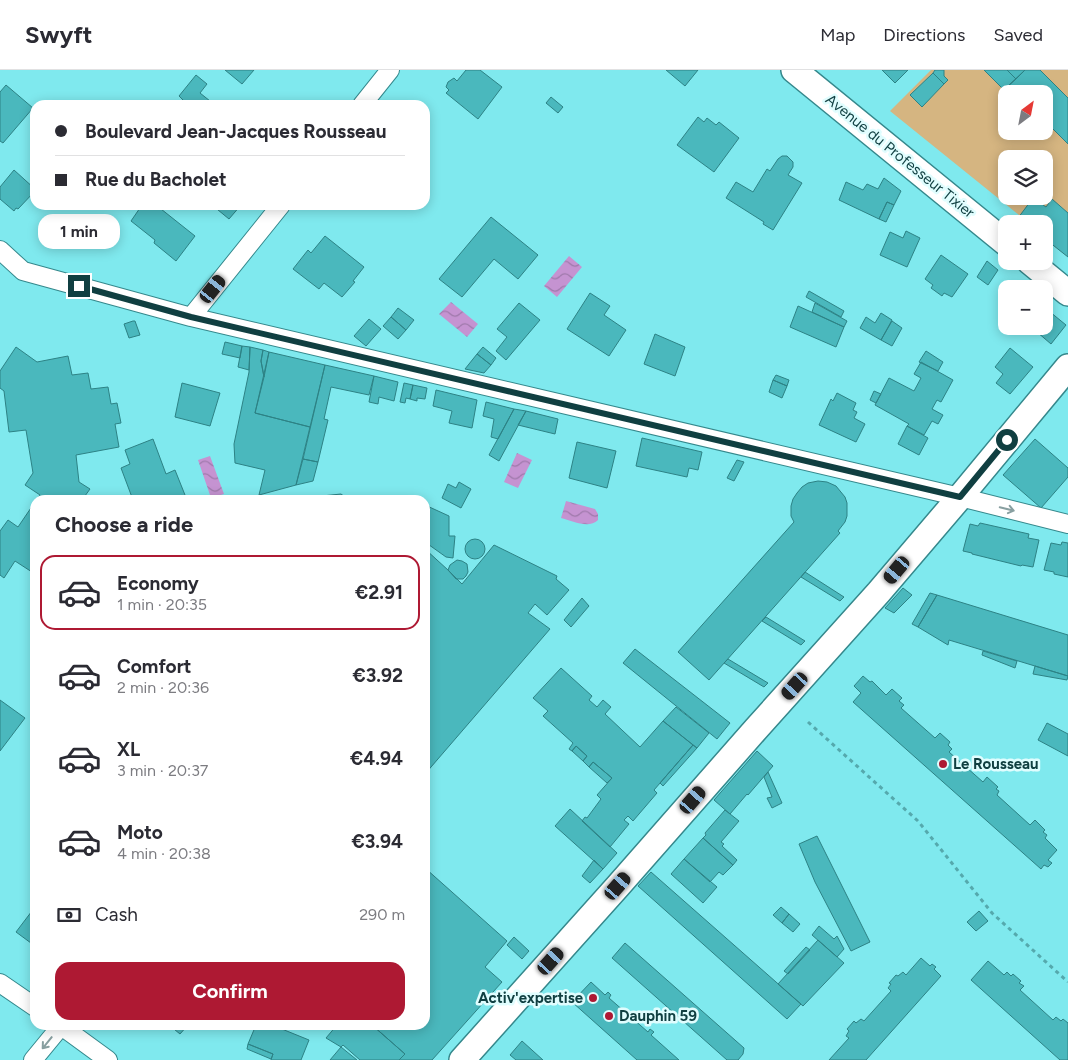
<!DOCTYPE html>
<meta charset="utf-8">
<style>
body{margin:0;font-family:Figtree,sans-serif;background:#f7f7f7;color:#2b2b33;height:100vh;display:flex;flex-direction:column;font-size:19px;white-space:nowrap}
*{box-sizing:border-box;margin:0}
p{font-size:16px;color:#7c7c81}
.icon{flex:none;width:28px;height:28px;fill:none;stroke:currentColor;stroke-width:2;stroke-linecap:round;stroke-linejoin:round}
.map{position:relative;flex:1;overflow:hidden}
.sheet{position:absolute;left:30px;top:425px;width:400px;height:535px;display:flex;flex-direction:column;background:#fff;border-radius:15px;box-shadow:0 2px 12px #0003}
.sheet>*{flex:none}
.guide{position:absolute;left:30px;top:30px;width:400px;height:110px;border-radius:15px;box-shadow:0 2px 12px #0003;display:grid;align-content:center;height:110px;padding:0 25px;background:#fff}
.needle{width:32px;rotate:32deg}
.fabs{position:absolute;left:998px;top:15px;display:grid;gap:10px}
.fabs a{display:grid;place-items:center;width:55px;height:55px;border-radius:10px;background:#fff;box-shadow:0 2px 12px #0003;font-size:25px}
.end{position:absolute;width:22px;height:22px;margin:-11px;border:6px solid #103f41;background:#fff;box-shadow:0 0 0 2px #fff}
.from{border-radius:50%}
.bubble{position:absolute;height:35px;border-radius:15px;background:#fff;box-shadow:0 2px 12px #0003;font-size:16px;font-weight:700;line-height:35px;text-align:center}
.car{position:absolute;width:15px;height:30px;margin:-15px -8px;border-radius:6px;box-shadow:0 0 4px 1px #0007;background:linear-gradient(#222 24%,#8ab4d8 0 40%,#222 0 76%,#8ab4d8 0 86%,#222 0)}
.guide b{display:flex;align-items:center;gap:18px;height:48px;font-size:19px}
.guide b+b{border-top:1px solid #e1e1e2}
.guide i{width:12px;height:12px;background:#2b2b33}
ul{padding:0;list-style:none}
li{display:flex;align-items:center;gap:15px;height:75px;margin:0 10px 8px;padding:0 15px;border:2px solid transparent;border-radius:15px}
li div{flex:1}
li b{display:block;font-size:19px}
li em{font-style:normal;font-weight:700}
li.current{border-color:#ae1933}
li>.icon{width:45px;height:45px;stroke-width:1.5}
h2{padding:0 25px;font-size:22px;line-height:60px}
.pay{display:flex;align-items:center;gap:12px;height:55px;padding:0 25px;font-size:19px}
.pay p{margin-inline-start:auto}
.primary-button{display:flex;gap:10px;margin-top:auto;padding:10px 25px}
.primary-button a{flex:1;height:58px;border-radius:15px;background:#ae1933;color:#fff;font-size:20px;font-weight:700;line-height:58px;text-align:center}
header{display:flex;align-items:center;gap:30px;box-sizing:border-box;height:70px;padding:0 25px;background:#fff;border-bottom:1px solid #e1e1e2}
header strong{font-size:24px}
nav{display:flex;gap:28px;margin-inline-start:auto;font-size:18px}
.map>svg:first-child{display:block}
.garden{fill:#d5b581;fill-rule:evenodd}
.water{fill:url(#water-waves)}
.building{fill:#4ab8bd;stroke:#2d8285}
.lines{fill:none;stroke-linecap:round;stroke-linejoin:round}
.street-casing{stroke:#35888c;stroke-width:20}
.secondary-casing{stroke:#35888c;stroke-width:28}
.path{stroke:#55a9ad;stroke-width:3;stroke-dasharray:4 4;stroke-linecap:butt}
.street{stroke:#fff;stroke-width:18}
.secondary{stroke:#fff;stroke-width:25}
.oneway{stroke:#889fa0}
.route{stroke:#103f41;stroke-width:6}
.poi-dot{fill:#ae1933;stroke:#e0fdfe;stroke-width:2}
.labels{text-anchor:middle;stroke-width:5;stroke-linejoin:round;paint-order:stroke}
.street-label{font-size:15px;fill:#103f41;stroke:#e0fdfe}
.poi-label{font-size:15px;font-weight:bold;fill:#103f41;stroke:#e0fdfe;text-anchor:start}
</style>
<header>
<strong>Swyft</strong>
<nav><a>Map</a><a>Directions</a><a>Saved</a></nav>
</header>
<div class="map">
<svg width="1068" height="990" viewBox="0 0 1068 990">
<defs>
<pattern id="water-waves" width="16" height="10" patternUnits="userSpaceOnUse" patternTransform="scale(1.25)"><rect width="16" height="10" fill="#c593d1"/><path d="M0 5q4-4 8 0t8 0" fill="none" stroke="#9f79ab"/></pattern>
</defs>
<rect width="100%" height="100%" fill="#7fe9ee"/>
<path class="garden" d="M931 0H1068V187L1044 168V154H1026L1018 148 1019 145 890 41ZM1006 24H1044V61H1006ZM1006 89H1044V126H1006Z"/>
<path class="water" d="M569 186 582 197 557 227 544 216Z
M451 232 478 254 467 267 439 244Z
M517 383 532 390 518 418 504 412Z
M210 386 224 424 211 428 198 390Z
M566 431 595 439 598 444V450C589 459 572 451 561 448Z"/>
<path class="building" d="M225 0H254L242 14Z
M466 0H480L502 17 478 49 446 23 449 20 446 17 448 12 454 8 457 11Z
M666 0H698L685 16Z
M882 0H908L895 13Z
M935 0H944V6L948 10 944 14 933 3Z
M984 0H1007L1016 9 1004 20Z
M1007 0H1025L1016 9Z
M1025 0H1040L1068 28V74L1044 50V24H1018L1009 15Z
M933 3 944 14 922 37 910 25Z
M196 5 207 14 200 23 215 35H184L186 33 179 26Z
M6 15 33 38 3 73 0 71V22Z
M551 27 563 37 558 43 546 33Z
M698 47 704 52 707 48 716 55 719 52 739 68 714 102 677 75Z
M782 86H787L793 92V97L788 105 802 113 773 160 763 154 764 152 726 128 736 112 753 122 767 99 770 101 778 89Z
M14 100 35 119V121L18 139 16 138 14 141 0 129V117Z
M884 108 901 121 894 135 887 132 879 149 839 130 846 112 863 120 867 114 878 119Z
M1033 128 1046 137 1052 129 1068 143V187L1044 168V154H1026L1018 148Z
M887 132 894 135 886 152 879 149Z
M142 135H156L195 166 176 191 154 173 155 170 131 151Z
M212 135H241L229 149Z
M491 147 538 185 518 209 494 189 462 227 439 209Z
M906 161 920 168 907 197 880 185 890 162 903 168Z
M325 166 364 197 353 211 355 212 342 227 324 213 319 219 293 199 308 180 311 183Z
M941 185 968 204 952 227 944 223 942 226 931 218 933 215 925 209Z
M987 191 998 200 988 215 977 207Z
M809 221 844 241 841 247 806 227Z
M590 223 610 236 604 245 626 260 609 286 567 259Z
M519 233 540 250 506 290 496 281 507 267 497 259Z
M815 233 847 251 844 257 812 242Z
M798 236 844 257 836 277 790 257Z
M1044 237 1066 255 1051 274 1030 256H1044Z
M398 238 414 250 406 260 391 247Z
M881 243 892 250 881 270 860 258 866 247 875 253Z
M391 247 406 260 398 269 383 256Z
M369 249 381 259 366 276 354 266Z
M133 251H135L140 265 129 268 124 254Z
M892 251 902 258 892 276 881 270Z
M655 264 685 277 675 306 644 294Z
M225 272 242 276 240 288 222 284Z
M242 276 250 277 249 300 238 297Z
M16 277 37 292 68 286 72 305 88 303 91 319 108 317 111 334 117 333 121 353 115 354 119 377 76 385 79 412 90 419 82 430H37L40 425 25 415 33 403 26 360 9 362 4 321 0 318V301Z
M250 277 263 280 261 291 264 307 255 343 310 357 296 415 259 425 265 400 235 393 234 374 249 302Z
M483 277 496 288 491 295 477 284Z
M1010 278 1033 297 1010 324 996 313 1003 304 995 297Z
M263 280 269 282 264 307 261 291Z
M926 281 943 292 938 301 919 292Z
M269 282 325 295 310 357 255 343Z
M477 284 491 295 484 303 465 299Z
M921 292 953 310 941 332 937 330 932 339 943 345 938 354 932 351 924 365 907 356 909 354 875 335 889 308 914 321 921 308 914 304Z
M325 295 374 306 369 325 331 317 324 349 328 350 318 392 303 389Z
M776 305 789 310 787 316 773 310Z
M374 306 398 312 394 331 379 327 378 334 369 332Z
M773 310 787 316 782 328 769 322Z
M182 313 220 323 210 356 175 347Z
M404 313 413 315 410 329 406 328 405 333 400 332Z
M413 315 427 318 425 329 417 328V331L410 329Z
M436 320 477 330 472 358 449 353 452 341 433 336Z
M874 321 881 324 876 333 870 330Z
M837 323 856 333 853 340 857 342 854 348 865 354 856 372 819 355 831 329 833 331Z
M486 332 514 339 498 369 491 367 494 349 483 346Z
M514 339 526 341 499 391 489 385Z
M526 341 558 349 555 364 518 355Z
M907 356 928 368 919 385 898 374Z
M642 368 702 382 698 400 689 398 687 407 636 396Z
M153 369 166 404 175 400 187 430H133L121 398 130 394 125 380Z
M1035 369 1068 398V407L1041 438 1003 405Z
M577 372 616 381 607 418 569 408Z
M303 389 318 392 313 411 296 415Z
M737 390 744 392 734 411 727 408Z
M818 411 827 412 836 416 845 427 847 433V446L845 452 838 461 840 463 709 610 678 582 794 452 791 446V436L793 429 797 423 802 417 808 413Z
M459 412 471 419 461 438 442 428 448 414 456 418Z
M341 424 349 430H319L322 426Z
M35 432V497L32 502 15 491 4 508 0 505V461L8 450 18 457Z
M425 435 449 446V466H455L453 488 446 487 425 472Z
M980 453 1029 464 1028 468 1039 470 1033 497 1022 495 1021 496 972 484V483L963 481 970 454 978 456Z
M465 479a10 10 0 1 1 20 0a10 10 0 1 1-20 0Z
M1062 472 1068 473V507L1054 504V502L1044 500 1051 473 1061 475Z
M494 475 557 506 556 509 569 520 547 545 535 534 528 543 550 559 425 704V479L448 500 462 514Z
M457 490 462 491 467 494 468 502 466 506 463 509H456L448 500 450 495Z
M805 502 844 527 840 531 801 507Z
M903 518 912 525 894 543 885 538Z
M930 523 937 525 918 557 912 554Z
M937 525 1068 565V606L949 570 948 575 918 557Z
M582 528 589 536 571 557 564 550Z
M766 547 805 571 801 575 762 551Z
M635 579 730 653 717 669 623 593Z
M983 581 1017 591 1015 598 982 585Z
M728 589 768 613 764 617 724 593Z
M1035 596 1068 606 1067 610 1033 604Z
M561 598 592 626 589 630 597 637 603 630 611 637 605 644 640 677 663 651 693 675 654 720 657 723 633 751 628 746 624 750 629 754 610 777 582 751 585 747 587 748 601 729 597 725 612 708 593 692 589 697 583 691 587 686 576 676 572 681 569 679 573 673 543 646 548 641 533 628Z
M863 606 870 612 872 611 886 625 892 619 902 628 899 631 904 635 901 638 935 668 940 663 950 672 948 675 952 679 949 682 983 712 987 707 998 717 996 719 999 721 997 725 1030 755 1035 750 1045 760 1043 762 1047 765 1045 768 1057 780 1048 790 1052 793 1048 797 1044 795 1041 799 853 632 861 623 854 616Z
M0 630 25 648 0 681Z
M676 637 709 663 697 678 663 651Z
M1047 653 1068 664V686L1038 670Z
M693 675 697 678 663 716 660 713Z
M576 676 587 686 583 691 572 681Z
M757 681 773 696 748 725 747 724 730 744 714 730Z
M593 692 612 708 607 713 589 697Z
M768 702 782 733 772 738 767 728 772 727 764 707Z
M570 739 617 783 603 799 555 756Z
M725 740 739 751 721 772 724 774 722 776 737 790 733 795 703 768 706 765 705 763Z
M817 766 870 872 851 881 815 812 799 774Z
M703 768 733 795 723 805 719 802 710 812 684 789Z
M684 789 717 817 703 833 671 804Z
M594 790 603 799 590 813 582 806Z
M425 798 507 871 485 897 502 912 432 990H399L405 984 372 955H425Z
M651 802 801 934 787 949 638 816Z
M35 837V876L16 862Z
M781 837 789 844 782 853 773 845Z
M979 841 988 851 976 861 967 852Z
M789 844 800 854 793 862 782 853Z
M819 856 834 869 837 866 844 879 837 887 812 865Z
M514 867 529 881 522 889 507 875Z
M818 870 844 893 803 936 778 914Z
M625 873 744 978 743 984 738 990H727L612 888Z
M806 877 810 880 788 904 784 901Z
M921 888 930 896 932 894 936 897 934 899 941 906 866 990H829L849 968 846 966 849 961 847 959 854 951 856 953 861 949 864 951 891 921 888 918 891 914 889 913 896 905 898 906 903 902 906 905Z
M988 891 1004 905 1007 902 1011 906 1013 904 1021 911 1019 913 1024 916 1020 920 1053 950 1056 947 1061 951 1063 949 1068 953V990H1060L971 910Z
M591 912 605 925 608 922 611 925 609 928 648 962 650 959 654 962 651 965 679 990H637L572 932Z
M169 955H188L180 964Z
M256 955H272L309 970 301 990H271L273 984 248 974Z
M337 955H372L405 984 399 990H360L343 975 341 977 326 968Z
M522 971 543 990H516L510 985Z
M248 974 273 984 271 989 247 979Z
M341 977 357 990H330Z"/>
<g class="lines">
<g class="street-casing">
<path id="street" d="M362 35 390 0
M0 180 23 201 191 247 960 427 1068 454
M191 247 281 135
M0 913 35 937
M60 955 108 990
M33 990 61 956"/>
</g>
<g class="secondary-casing">
<path id="secondary" d="M794 0 1006 173
M1029 191 1068 223
M462 990 618 816 756 659 879 522 960 427 1068 297"/>
</g>
<path class="path" d="M808 652 918 751 992 843 1068 912"/>
<use href="#street" class="street"/>
<use href="#secondary" class="secondary"/>
</g>
<defs><path id="oneway-shaft" d="M-6 0H5M1.5-3L5.5 0L1.5 3" fill="none" stroke-width="1.6" stroke-linecap="round" stroke-linejoin="round" transform="scale(1.25)"/></defs>
<g class="oneway">
<use href="#oneway-shaft" transform="translate(1007 439) rotate(14)"/>
<use href="#oneway-shaft" transform="translate(47 973) rotate(129)"/>
</g>
<g class="lines">
<path class="route" d="M79 216 191 247 960 427 1007 370"/>
</g>
<g class="poi-dot">
<circle cx="943" cy="694" r="5"/>
<circle cx="593" cy="928" r="5"/>
<circle cx="609" cy="946" r="5"/>
</g>
<g class="labels">
<g class="street-label">
<text transform="translate(900 86) rotate(39)" y="5">Avenue du Professeur Tixier</text>
</g>
<g class="poi-label">
<text x="953" y="699">Le Rousseau</text>
<text x="583" y="933" text-anchor="end">Activ'expertise</text>
<text x="619" y="951">Dauphin 59</text>
</g>
</g>
</svg>
<div class="fabs">
<a><svg class="needle" viewBox="-14 -14 28 28"><path d="M0-13l5 13h-10z" fill="#e53935"/><path d="M0 13l5-13h-10z" fill="#7c7c81"/></svg></a>
<a><svg class="icon" aria-label="layers" viewBox="0 0 24 24"><path d="M12 4l9 5-9 5-9-5zM3 14l9 5 9-5"/></svg></a>
<a>+</a>
<a>−</a>
</div>
<i class="end from" style="left:1007px;top:370px"></i>
<i class="end" style="left:79px;top:216px"></i>
<div class="bubble" style="left:38px;top:144px;width:82px">1 min</div>
<i class="car" style="left:213px;top:219px;rotate:39deg"></i>
<i class="car" style="left:897px;top:500px;rotate:220deg"></i>
<i class="car" style="left:795px;top:616px;rotate:222deg"></i>
<i class="car" style="left:693px;top:730px;rotate:41deg"></i>
<i class="car" style="left:618px;top:816px;rotate:41deg"></i>
<i class="car" style="left:551px;top:891px;rotate:42deg"></i>
<div class="guide">
<b><i class="from"></i>Boulevard Jean-Jacques Rousseau</b>
<b><i></i>Rue du Bacholet</b>
</div>
<section class="sheet">
<h2>Choose a ride</h2>
<ul>
<li class="current"><svg class="icon" aria-label="car" viewBox="0 0 24 24"><path d="M5 17H2v-5l4-1 3-4h7l3 4 3 1v5h-3M9 17h6M6 11h13"/><circle cx="7" cy="17" r="2"/><circle cx="17" cy="17" r="2"/></svg><div><b>Economy</b><p>1 min · 20:35</p></div><em>€2.91</em></li>
<li><svg class="icon" aria-label="car" viewBox="0 0 24 24"><path d="M5 17H2v-5l4-1 3-4h7l3 4 3 1v5h-3M9 17h6M6 11h13"/><circle cx="7" cy="17" r="2"/><circle cx="17" cy="17" r="2"/></svg><div><b>Comfort</b><p>2 min · 20:36</p></div><em>€3.92</em></li>
<li><svg class="icon" aria-label="car" viewBox="0 0 24 24"><path d="M5 17H2v-5l4-1 3-4h7l3 4 3 1v5h-3M9 17h6M6 11h13"/><circle cx="7" cy="17" r="2"/><circle cx="17" cy="17" r="2"/></svg><div><b>XL</b><p>3 min · 20:37</p></div><em>€4.94</em></li>
<li><svg class="icon" aria-label="car" viewBox="0 0 24 24"><path d="M5 17H2v-5l4-1 3-4h7l3 4 3 1v5h-3M9 17h6M6 11h13"/><circle cx="7" cy="17" r="2"/><circle cx="17" cy="17" r="2"/></svg><div><b>Moto</b><p>4 min · 20:38</p></div><em>€3.94</em></li>
</ul>
<div class="pay"><svg class="icon" aria-label="cash" viewBox="0 0 24 24"><path d="M3 7h18v10H3z"/><circle cx="12" cy="12" r="2"/></svg>Cash<p>290 m</p></div>
<div class="primary-button"><a>Confirm</a></div>
</section>
</div>
